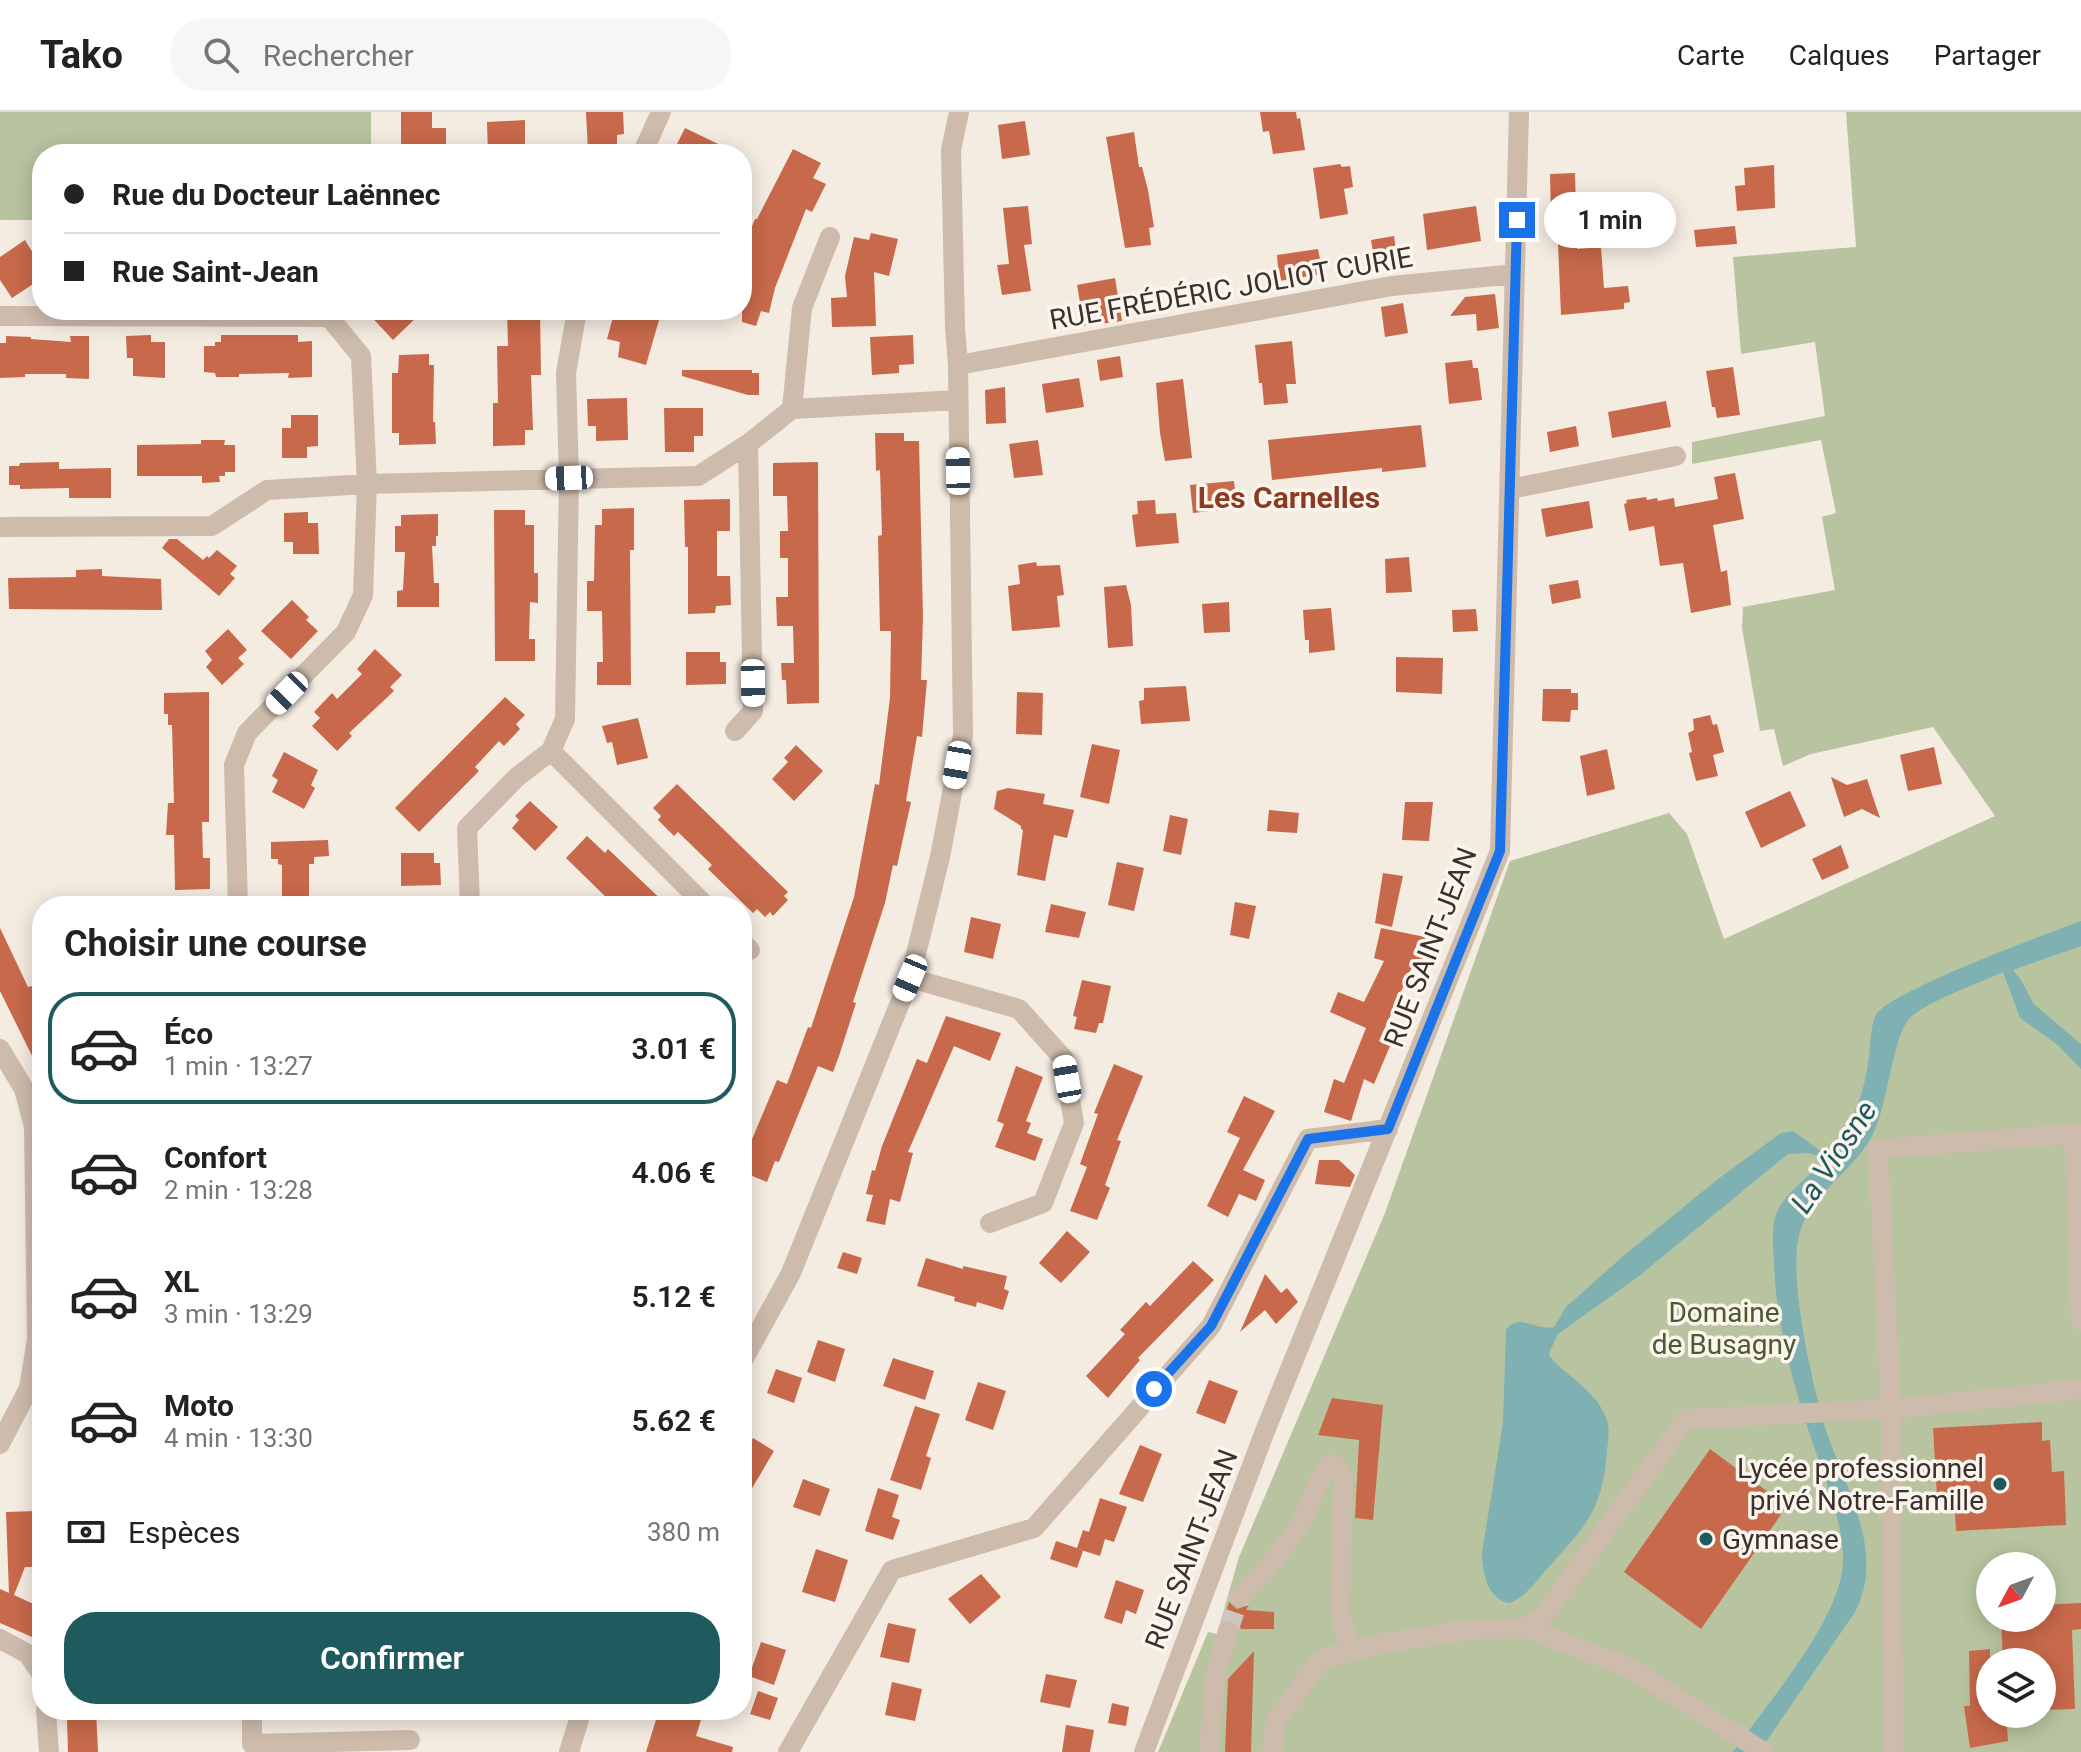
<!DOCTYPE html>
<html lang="fr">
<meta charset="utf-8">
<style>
body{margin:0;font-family:Roboto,sans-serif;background:#f6f6f6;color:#222;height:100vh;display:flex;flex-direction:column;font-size:30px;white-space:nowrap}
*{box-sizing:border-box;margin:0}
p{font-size:26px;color:#767676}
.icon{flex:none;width:44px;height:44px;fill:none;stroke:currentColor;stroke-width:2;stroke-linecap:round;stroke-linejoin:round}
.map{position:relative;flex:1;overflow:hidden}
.details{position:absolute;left:32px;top:784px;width:720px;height:824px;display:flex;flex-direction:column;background:#fff;border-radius:32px;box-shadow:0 4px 20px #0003}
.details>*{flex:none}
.banner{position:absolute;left:32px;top:32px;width:720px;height:176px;border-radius:32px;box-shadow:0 4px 20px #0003;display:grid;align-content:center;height:176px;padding:0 32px;background:#fff}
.needle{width:52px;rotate:229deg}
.buttons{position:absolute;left:1976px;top:1440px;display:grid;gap:16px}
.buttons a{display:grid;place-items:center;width:80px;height:80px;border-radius:50%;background:#fff;box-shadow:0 4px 20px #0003;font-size:40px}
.end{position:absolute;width:36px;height:36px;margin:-18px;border:10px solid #1a73e8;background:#fff;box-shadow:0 0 0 4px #fff}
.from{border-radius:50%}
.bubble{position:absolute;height:56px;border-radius:28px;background:#fff;box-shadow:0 4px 20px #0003;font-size:26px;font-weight:600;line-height:56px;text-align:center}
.car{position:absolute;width:24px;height:48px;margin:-24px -12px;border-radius:10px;box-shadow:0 0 6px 2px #0007;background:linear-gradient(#fff 24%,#345 0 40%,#fff 0 76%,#345 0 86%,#fff 0)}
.banner b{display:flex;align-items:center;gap:28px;height:76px;font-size:30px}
.banner b+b{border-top:2px solid #e0e0e0}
.banner i{width:20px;height:20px;background:#222}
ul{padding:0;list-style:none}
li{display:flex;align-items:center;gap:24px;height:112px;margin:0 16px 12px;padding:0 16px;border:4px solid transparent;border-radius:32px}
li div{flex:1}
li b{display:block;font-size:30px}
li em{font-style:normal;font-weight:600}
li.selected{border-color:#1f5a5e}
li>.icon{width:72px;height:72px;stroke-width:1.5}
h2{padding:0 32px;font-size:36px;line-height:96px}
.pay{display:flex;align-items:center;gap:20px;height:88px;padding:0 32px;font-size:30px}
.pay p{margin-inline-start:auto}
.primary-button{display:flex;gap:16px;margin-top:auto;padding:16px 32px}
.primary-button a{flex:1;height:92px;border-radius:32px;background:#1f5a5e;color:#fff;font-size:32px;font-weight:600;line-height:92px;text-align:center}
header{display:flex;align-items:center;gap:48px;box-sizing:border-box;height:112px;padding:0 40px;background:#fff;border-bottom:2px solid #e0e0e0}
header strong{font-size:38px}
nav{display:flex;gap:44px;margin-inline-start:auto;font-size:28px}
.search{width:560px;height:72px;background:#f6f6f6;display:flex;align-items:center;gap:20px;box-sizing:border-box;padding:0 28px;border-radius:32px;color:#767676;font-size:30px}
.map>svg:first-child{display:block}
.green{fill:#b8c4a0;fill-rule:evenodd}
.water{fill:#7fb0b2}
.building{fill:#c8694b}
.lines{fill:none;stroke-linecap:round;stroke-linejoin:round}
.minor-tunnel{stroke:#cfc6bd;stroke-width:20;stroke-dasharray:20 10;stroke-linecap:butt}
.minor{stroke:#cdbbac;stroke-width:20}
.route{stroke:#1a73e8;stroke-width:10}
.poi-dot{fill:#1f5a5e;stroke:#fbf5ee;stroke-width:3}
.labels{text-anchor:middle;stroke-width:7;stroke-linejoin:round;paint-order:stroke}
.street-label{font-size:28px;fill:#3b302b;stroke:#fbf5ee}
.park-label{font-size:28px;fill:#4a5a2e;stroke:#fbf5ee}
.poi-label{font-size:28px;fill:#3b302b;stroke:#fbf5ee;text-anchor:end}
.neighbourhood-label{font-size:30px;font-weight:bold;fill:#8c3b22;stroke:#fbf5ee}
.water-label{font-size:30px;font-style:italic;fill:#1f5a5e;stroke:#fbf5ee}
</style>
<header>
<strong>Tako</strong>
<div class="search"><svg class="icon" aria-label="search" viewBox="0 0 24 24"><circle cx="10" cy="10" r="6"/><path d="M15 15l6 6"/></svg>Rechercher</div>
<nav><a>Carte</a><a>Calques</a><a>Partager</a></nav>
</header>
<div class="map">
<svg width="2081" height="1640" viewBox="0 0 2081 1640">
<rect width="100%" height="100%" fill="#f4ebe1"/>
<path class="green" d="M0 0H371V42H42V108H0Z
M1846 0H2081V1640H1158L1208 1520 1217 1522 1239 1445 1385 1101 1510 749 1669 701 1687 722 1724 827 1995 704 1933 615 1811 642 1783 654 1774 617 1760 619 1742 516 1743 495 1835 478 1822 405 1836 401 1821 328 1692 352V330L1825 304 1815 230 1741 242 1733 145 1856 135ZM1990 1454H2042V1506H1990ZM1990 1550H2042V1602H1990Z"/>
<path class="water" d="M2081 809V834L2013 858 2021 868 2034 892 2081 932V957L2059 934 2020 906 2003 860C1980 871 1927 889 1910 906 1892 924 1888 997 1871 1026 1850 1063 1805 1085 1798 1129 1790 1173 1811 1264 1823 1309 1841 1370 1888 1437 1855 1500L1759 1640H1733C1766 1593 1833 1516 1842 1460 1849 1419 1820 1355 1807 1314 1790 1261 1775 1204 1774 1148 1773 1133 1771 1115 1777 1100 1787 1078 1811 1065 1825 1046L1808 1041 1788 1042 1639 1164 1558 1222 1549 1241 1550 1245C1568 1265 1594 1278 1605 1303 1611 1315 1608 1328 1607 1340 1602 1401 1585 1414 1546 1458 1536 1470 1525 1485 1510 1491 1487 1488 1483 1461 1482 1441L1503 1311 1506 1218C1519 1200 1535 1219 1554 1215L1566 1195 1621 1146 1718 1067 1781 1021 1793 1019 1822 1040 1835 1036C1854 1011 1865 977 1869 945 1871 933 1870 914 1876 903 1888 880 2049 821 2081 809Z"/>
<path class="building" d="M401 0H432V16H446V42H401Z
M586 0H623L624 22 617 23V37L588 39Z
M1260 0H1296L1297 7 1300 6 1305 38 1273 42 1269 19 1263 20Z
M525 8V36H518L519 42H488L487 10Z
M1025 9 1030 43 1002 47 998 13Z
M685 16 739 42H672Z
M1134 20 1139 55H1142L1148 78 1154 115 1149 116 1151 133 1125 136 1106 25Z
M793 37 821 51 813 66 826 72 812 100 806 97 775 176 769 201 761 199 756 214 742 210V139L755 107H757Z
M1340 52 1342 55 1350 54 1353 75 1344 77 1348 102 1320 107 1313 56Z
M1774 53 1775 96 1737 99 1735 74 1745 73 1744 56Z
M1575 61 1577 137 1601 135 1604 176 1628 174 1630 190 1624 191V197L1561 203 1557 108H1551L1550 62Z
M1028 94 1032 132 1024 133 1031 179 1002 183 997 153 1009 152 1003 96Z
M1476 94 1481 129 1427 138 1423 102Z
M1735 114 1737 132 1696 135 1694 118Z
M871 121 898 127 889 164 874 160 876 214 832 215 831 186 847 185 845 164 854 125 869 128Z
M1394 124 1398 153 1376 157 1371 128Z
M25 128 38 149 35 151 42 166 12 186 0 168V145Z
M1318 137 1323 162 1279 169 1277 143Z
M1115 166 1122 209 1084 214 1077 173Z
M1495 182 1499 216 1477 219 1476 202 1450 204 1465 185Z
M1403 191 1408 221 1385 225 1381 195Z
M365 198H424L393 228Z
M507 198H540L541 263H531L533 318H525V333L493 334V291H498L497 234H508Z
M615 198H624L659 208 646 253 618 245 620 230 607 227Z
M151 223V230H165V266L133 264V246H127L126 224Z
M221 223H298V230L312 229V265L288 266 289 261 239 262V265H216L215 261 204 260V234H215V230H221Z
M913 223 914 252 899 253V261L872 263 870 225Z
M6 224 31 225V227L71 230 70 224H89V267L66 266V262H25V265L0 266V231H6Z
M1292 229 1296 272H1286L1288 291 1264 293 1262 271H1259L1255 233Z
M429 242V253H434L433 310H435L436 332 399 333V321H392V261H398L399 243Z
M1120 244 1123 265 1100 269 1097 248Z
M1472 248 1473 256H1478L1482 288 1449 292 1445 251Z
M1733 255 1740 303 1717 306 1715 295H1712L1706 259Z
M682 258H752V261H759V283H748L682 264Z
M1079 266 1084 295 1046 301 1042 272Z
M1183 267 1192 346 1165 349 1160 321 1156 271Z
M1005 275 1006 311 986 312 985 278Z
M627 286 628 328 596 329V314H588L587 287Z
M1666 289 1671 315 1612 326 1608 300Z
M664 296H703V324H694V340H665Z
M291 303H318V334L307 335V346H282V316H291Z
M1421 313 1426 355 1382 360V356L1272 368 1268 328Z
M1576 314 1579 334 1550 340 1547 320Z
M875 321H904V329H919L923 505 921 568H927L922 625 917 624 906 689 911 690 897 754 893 753 885 791 853 890 856 891 839 944 833 960 818 954 779 1050 775 1049 767 1070 742 1060V1051L777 968 787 972 808 915 811 916 854 785 875 672 879 673 890 586 891 519H880L878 424 882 423 880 358 876 359Z
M201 328H225L224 333H235V360H225V364H219L220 370 202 371V364H137V333L201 332Z
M1038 328 1043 363 1014 366 1009 332Z
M59 350V357L111 356V386H69V376L20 377V373H9V354H19L20 351Z
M818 350 819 591 787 592 786 568H782L781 551H794L793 514H777L776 485H788V446H780V419H788L787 384H773V351Z
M1735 361 1744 407 1713 413 1721 460 1727 458 1731 493 1691 501 1683 451 1660 454 1654 414 1629 419 1624 392 1627 391 1626 388 1646 385 1647 388 1657 386 1658 389 1674 386 1675 395 1718 387 1714 365Z
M1234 369 1237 396 1193 401 1190 373Z
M730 387V419H717V464H730L731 493 716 494 715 501 688 502V435H685L684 388Z
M1155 388 1156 402 1176 401 1179 431 1136 435 1132 403 1138 402 1137 389Z
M1589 389 1593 416 1546 425 1541 397Z
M634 396V438H630L631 573H597V550H603L602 499H587V469H594L595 413H602V397Z
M494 398H525V413H534V461H538V491L530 490 529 527H535V549H495Z
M308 400V411H318L319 442H293V430H284V401Z
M438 402V424H436V434H432L434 471H439V495H397V479L403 478 405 440H395V414H401V403Z
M169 427H177L203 448 207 444 209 446 217 438 237 454 230 462 235 466 219 484 162 436Z
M1409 445 1412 480 1386 481 1385 447Z
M1036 450 1037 454 1060 453 1064 483 1057 484 1060 515 1012 519 1008 474 1020 472 1018 453Z
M102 457V464L161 467 162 498 9 497 8 466 76 465V458Z
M1578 468 1581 486 1552 492 1549 473Z
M1126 473 1131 493 1133 534 1108 536 1104 475Z
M292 488 309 505 306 508 318 519 291 547 261 519Z
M1229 490 1230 520 1204 521 1202 492Z
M1331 496 1335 538 1309 541V528H1305L1303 498Z
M1476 497 1478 519 1453 520 1452 498Z
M228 517 247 538 238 546 244 552 222 573 206 555 212 548 205 539Z
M375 537 402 563 390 575 394 579 349 621 352 624 337 639 312 614 320 606 314 600 332 581 337 587 362 562 357 557Z
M686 540H720V550H726V572L686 573Z
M1396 545 1443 546 1442 582 1396 580Z
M1186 574 1190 609 1141 612 1139 589 1144 588V576Z
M1543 577H1571V581H1578V598H1571L1570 610 1542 609Z
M209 580V710H202L203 746H210V777L175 778 174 723H166L168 691H174L172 613H168V602H164V581Z
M1017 580 1043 581 1042 623 1016 622Z
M505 585 525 603 516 612 520 617 504 634 499 629 475 655 479 659 419 720 395 696Z
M1710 603 1713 613 1717 612 1724 640 1713 643 1718 664 1696 669 1689 641 1692 640 1688 621 1694 618 1693 607Z
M638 606 648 646 617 653 612 630 607 631 602 614Z
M1092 632 1120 638 1109 692 1080 685Z
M796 633 823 659 794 689 772 667 788 650 784 646Z
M1934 635 1942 672 1908 679 1900 643Z
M1607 637 1615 677 1587 684 1580 644Z
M284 640 318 658 311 673 315 676 304 697 272 680 278 668 272 664Z
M1831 665 1847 673 1867 667 1880 706 1862 697 1844 705Z
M677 672 788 780 784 784 788 788 773 804 770 800 765 805 757 797 753 801 708 757 712 753 678 720 674 724 658 708 661 704 653 696Z
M1008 676 1045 682 1043 692 1074 698 1067 726 1054 723 1045 769 1017 763 1023 718 1021 717V714L994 697 997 679Z
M1790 679 1806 714 1761 736 1745 700Z
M530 689 558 715 535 739 512 716 519 708 515 704Z
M1405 690H1433L1429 729 1402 728Z
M1269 698 1299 701 1297 721 1267 719Z
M1170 703 1188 707 1181 743 1163 739Z
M587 724 605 741 608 737 668 794H615L566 746Z
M328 728 329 744 314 745V752H309V794H282V753L278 752V747H271V730Z
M1841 733 1849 756 1822 768 1812 747Z
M401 741H434V751H440L441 773 401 774Z
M1117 750 1144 756 1134 799 1108 793Z
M1383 761 1403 764 1392 815 1375 811Z
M1235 790 1256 794 1249 827 1230 823Z
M1051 792 1086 800 1079 826 1045 820Z
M971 805 1001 812 993 847 964 840Z
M0 816 28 875 32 874 42 892V964L0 879Z
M1381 816 1430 826 1422 858 1412 855 1379 929 1390 934 1374 972 1364 967 1351 1009 1324 1000 1334 967 1344 971 1366 916 1330 900 1338 880 1364 890 1384 849 1374 846Z
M1082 868 1111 874 1103 911H1099L1096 921 1074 917 1077 905 1073 904Z
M946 904 1001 921 990 949 954 934 908 1040 913 1041 900 1090 890 1087 885 1113 866 1109 873 1083 866 1082 872 1058 875 1059 882 1034 917 947 927 951Z
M1114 952 1143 964 1117 1028 1121 1029 1105 1073 1110 1076 1097 1108 1070 1099 1087 1055 1080 1052 1098 1002 1094 1001Z
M1016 954 1043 965 1026 1009 1031 1011 1027 1021 1043 1027 1035 1049 995 1035 1004 1012 997 1009Z
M1244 984 1275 999 1243 1058 1265 1068 1256 1089 1239 1082 1228 1105 1207 1094 1240 1026 1227 1020Z
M1319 1048H1339L1355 1063 1350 1075 1315 1072Z
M1067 1119 1090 1140 1061 1171 1039 1151Z
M843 1140 862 1146 857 1162 837 1156Z
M926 1146 963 1157V1154L1007 1164 1004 1177 1009 1179 1003 1198 977 1190 976 1195 954 1189 955 1185 917 1174Z
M1193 1149 1214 1168 1138 1246 1140 1248 1108 1286 1086 1264 1125 1222 1120 1218 1146 1190 1150 1194Z
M1265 1162 1281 1181 1287 1176 1298 1190 1276 1212 1265 1198 1240 1220Z
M818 1228 845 1237 835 1270 807 1260Z
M893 1246 934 1259 925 1288 883 1274Z
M776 1257 802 1266 794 1291 767 1281Z
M1209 1268 1238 1279 1225 1312 1196 1301Z
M978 1270 1006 1279 993 1318 965 1308Z
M1332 1286 1383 1293 1373 1408 1355 1406 1359 1328 1318 1323Z
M915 1294 940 1302 926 1344 931 1346 921 1378 890 1368Z
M2042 1310V1329L2050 1328 2052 1360 2064 1359 2066 1413 1956 1419 1954 1382 1937 1384 1933 1316Z
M753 1326 774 1339 742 1393V1344Z
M1140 1333 1162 1342 1143 1390 1119 1382Z
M1710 1337 1787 1394 1701 1517 1624 1460Z
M803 1367 830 1377 820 1404 793 1395Z
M878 1376 899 1383 892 1405 900 1408 893 1428 865 1419Z
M1100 1386 1127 1395 1114 1430 1105 1427 1100 1444 1081 1438 1083 1439 1077 1456 1050 1447 1056 1429 1077 1436 1083 1418 1089 1420Z
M36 1399 38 1455H25L14 1483 42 1496V1504L32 1525 0 1511V1477L9 1481 6 1400Z
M816 1437 848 1448 835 1490 802 1480Z
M981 1462 1001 1485 970 1512 948 1487Z
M1116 1468 1144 1478 1136 1502 1126 1498 1122 1512 1104 1506Z
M1229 1490 1237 1497 1249 1493 1246 1498 1274 1500V1517H1241L1237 1509 1224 1507Z
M2081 1491V1517L2072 1518 2075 1597 2042 1598V1550H2003L2001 1506H2042V1493Z
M888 1511 916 1517 909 1551 880 1545Z
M761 1530 786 1538 774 1573 749 1564Z
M1990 1537V1602H2006L2008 1629 1970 1636 1964 1594H1970L1969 1539Z
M1254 1539 1251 1640H1225L1228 1567Z
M1046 1562 1077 1568 1070 1596 1040 1590Z
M892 1570 922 1577 915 1609 885 1603Z
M758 1579 778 1586 770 1608 750 1602Z
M1112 1591 1129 1595 1126 1614 1108 1611Z
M71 1598H96L98 1640H68L67 1608H71Z
M659 1598H704L696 1624 733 1635 732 1640H646Z
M1066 1613 1094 1618 1090 1640H1062Z"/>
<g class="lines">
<path class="minor-tunnel" d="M1228 1519 1240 1484"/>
<path class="minor" d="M642 42 661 0
M577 198 566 261 569 366 565 607 551 639 706 794
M0 204 329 205 361 244 367 372 363 483 346 520 247 621 234 653 238 794
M958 253 1392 174 1515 162
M792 297 802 196 830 125
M1510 377 1676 344
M0 415 212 414 267 378 367 372 698 364 748 332 792 297 958 288
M735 619 753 599 748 332
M470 794 467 716 517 665 551 639
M742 830 750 838
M910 866 1019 897 1063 946 1074 1011 1043 1091 990 1111
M0 937 24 977 34 1015 37 1227 29 1276 0 1332
M2074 1022 2081 1209
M742 1250 791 1161 910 866 940 745 963 623 958 253 955 215 951 38 959 0
M1240 1484C1262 1463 1284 1438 1300 1412 1310 1396 1318 1362 1331 1352L1340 1358 1343 1366 1340 1501 1351 1539
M1526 1516 1544 1503 1686 1307 1891 1297 2081 1277
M0 1527 28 1542 42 1563
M46 1598 49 1640
M252 1598V1632L410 1628
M569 1640 582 1598
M788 1640 892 1458 1034 1416 1211 1214 1308 1027 1388 1017
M1144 1640 1265 1319 1500 739 1519 0
M1209 1640 1215 1565 1228 1519
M1272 1640 1275 1610 1321 1547 1384 1531 1467 1518 1526 1516 1628 1555 1764 1640
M1893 1640 1891 1297 1878 1037 2081 1021"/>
</g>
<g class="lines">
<path class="route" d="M1154 1277 1211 1214 1308 1027 1388 1017 1500 739 1517 108"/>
</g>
<g class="poi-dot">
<circle cx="2000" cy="1372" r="8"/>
<circle cx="1706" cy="1427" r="8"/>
</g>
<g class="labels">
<g class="street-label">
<text transform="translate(1231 176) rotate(-10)" y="10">RUE FRÉDÉRIC JOLIOT CURIE</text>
<text transform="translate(1430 835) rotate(-69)" y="10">RUE SAINT-JEAN</text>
<text transform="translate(1191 1437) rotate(-69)" y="10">RUE SAINT-JEAN</text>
</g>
<g class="park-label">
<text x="1724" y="1210">Domaine<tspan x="1724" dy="32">de Busagny</tspan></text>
</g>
<g class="poi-label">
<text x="1984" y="1366">Lycée professionnel<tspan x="1984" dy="32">privé Notre-Famille</tspan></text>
<text x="1722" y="1437" text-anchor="start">Gymnase</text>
</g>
<g class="neighbourhood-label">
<text x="1289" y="396">Les Carnelles</text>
</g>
<g class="water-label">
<text transform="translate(1834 1045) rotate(-56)" y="10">La Viosne</text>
</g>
</g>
</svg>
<div class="buttons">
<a><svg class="needle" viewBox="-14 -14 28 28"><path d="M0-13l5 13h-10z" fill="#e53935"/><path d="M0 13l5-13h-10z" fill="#767676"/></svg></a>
<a><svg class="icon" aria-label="layers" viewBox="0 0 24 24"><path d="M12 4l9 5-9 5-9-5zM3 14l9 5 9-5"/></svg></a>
</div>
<i class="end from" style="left:1154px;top:1277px"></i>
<i class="end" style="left:1517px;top:108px"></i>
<div class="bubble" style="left:1544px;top:80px;width:132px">1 min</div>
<i class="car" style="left:958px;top:359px;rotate:359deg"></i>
<i class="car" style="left:569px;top:366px;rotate:268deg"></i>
<i class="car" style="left:753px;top:571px;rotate:179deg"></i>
<i class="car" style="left:287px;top:581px;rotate:224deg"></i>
<i class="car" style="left:957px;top:653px;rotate:190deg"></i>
<i class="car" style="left:910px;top:866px;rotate:203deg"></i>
<i class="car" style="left:1067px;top:967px;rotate:350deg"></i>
<div class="banner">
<b><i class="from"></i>Rue du Docteur Laënnec</b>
<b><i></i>Rue Saint-Jean</b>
</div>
<section class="details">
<h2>Choisir une course</h2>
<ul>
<li class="selected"><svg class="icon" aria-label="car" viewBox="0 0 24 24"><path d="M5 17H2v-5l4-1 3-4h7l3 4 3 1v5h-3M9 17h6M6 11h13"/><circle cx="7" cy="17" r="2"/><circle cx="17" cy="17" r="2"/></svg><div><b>Éco</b><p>1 min · 13:27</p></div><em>3.01 €</em></li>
<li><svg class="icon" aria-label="car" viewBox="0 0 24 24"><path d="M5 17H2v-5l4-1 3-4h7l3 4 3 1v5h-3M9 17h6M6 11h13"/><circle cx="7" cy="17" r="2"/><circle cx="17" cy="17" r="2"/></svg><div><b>Confort</b><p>2 min · 13:28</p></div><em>4.06 €</em></li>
<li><svg class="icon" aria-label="car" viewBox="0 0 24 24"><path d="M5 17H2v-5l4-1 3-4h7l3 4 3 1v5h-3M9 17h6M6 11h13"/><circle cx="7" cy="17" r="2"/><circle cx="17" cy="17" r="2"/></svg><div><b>XL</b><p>3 min · 13:29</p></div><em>5.12 €</em></li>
<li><svg class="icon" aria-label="car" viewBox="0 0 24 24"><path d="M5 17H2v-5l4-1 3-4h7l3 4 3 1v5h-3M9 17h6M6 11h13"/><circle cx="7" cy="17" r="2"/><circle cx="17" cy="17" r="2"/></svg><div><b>Moto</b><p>4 min · 13:30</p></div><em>5.62 €</em></li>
</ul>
<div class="pay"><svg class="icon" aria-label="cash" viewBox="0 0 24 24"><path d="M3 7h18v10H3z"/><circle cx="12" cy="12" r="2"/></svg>Espèces<p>380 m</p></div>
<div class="primary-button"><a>Confirmer</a></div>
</section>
</div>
